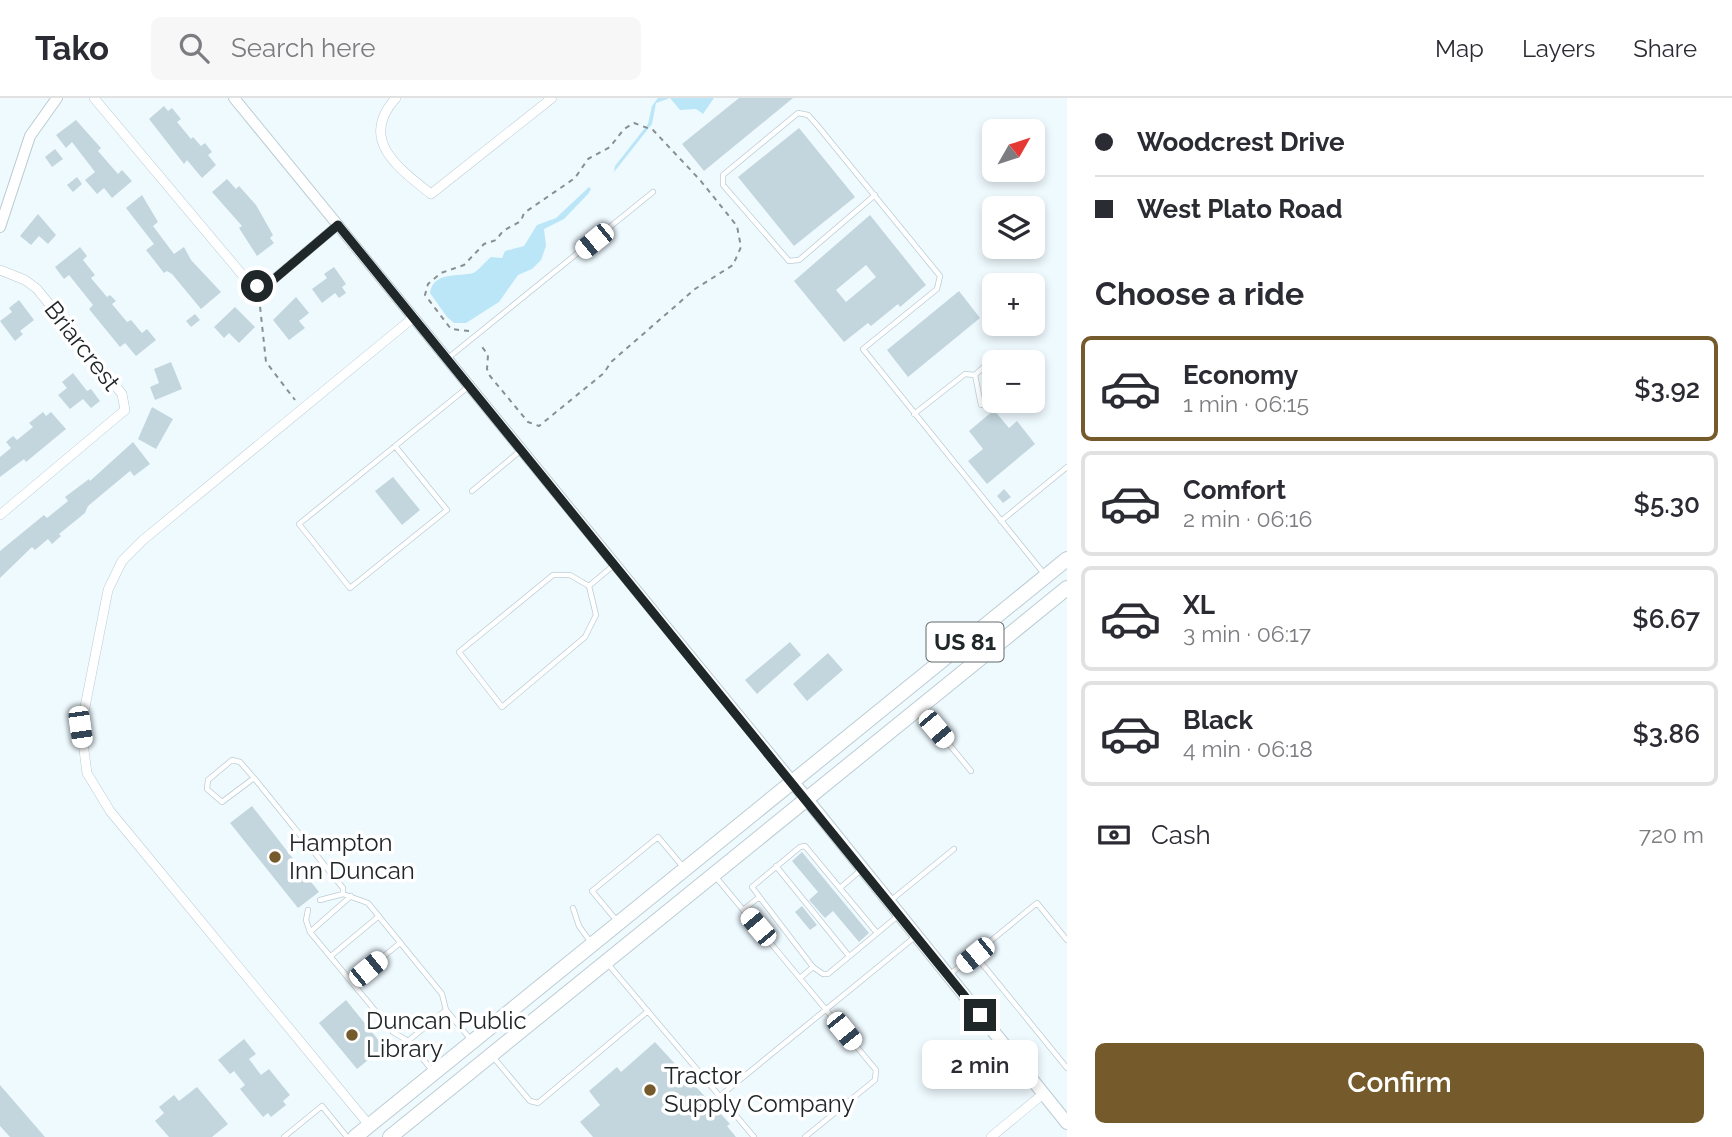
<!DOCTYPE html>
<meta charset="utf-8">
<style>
body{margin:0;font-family:Raleway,sans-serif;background:#f7f7f7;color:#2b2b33;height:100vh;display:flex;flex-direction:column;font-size:26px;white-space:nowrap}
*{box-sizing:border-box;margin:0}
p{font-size:23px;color:#7c7c81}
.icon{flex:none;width:38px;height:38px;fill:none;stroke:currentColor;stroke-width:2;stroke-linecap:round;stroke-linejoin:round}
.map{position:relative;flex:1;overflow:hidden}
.drawer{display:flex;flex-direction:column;background:#fff;width:665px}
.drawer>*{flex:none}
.hud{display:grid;align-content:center;height:154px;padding:0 28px;background:#fff}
.needle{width:46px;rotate:51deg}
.buttons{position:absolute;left:982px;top:21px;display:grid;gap:14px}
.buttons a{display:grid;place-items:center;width:63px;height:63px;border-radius:10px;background:#fff;box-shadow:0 4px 10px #0003;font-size:35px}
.end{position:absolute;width:32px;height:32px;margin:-16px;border:9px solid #202729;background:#fff;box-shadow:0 0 0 4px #fff}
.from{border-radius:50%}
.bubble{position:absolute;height:49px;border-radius:10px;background:#fff;box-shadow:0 4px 10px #0003;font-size:23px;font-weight:600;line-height:49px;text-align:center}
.car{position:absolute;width:21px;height:42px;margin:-21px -10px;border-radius:9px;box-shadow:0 0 5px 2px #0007;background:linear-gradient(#fff 24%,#345 0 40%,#fff 0 76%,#345 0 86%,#fff 0)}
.hud b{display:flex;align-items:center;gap:24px;height:66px;font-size:26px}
.hud b+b{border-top:2px solid #e1e1e2}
.hud i{width:18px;height:18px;background:#2b2b33}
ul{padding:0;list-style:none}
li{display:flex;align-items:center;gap:21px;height:105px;margin:0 14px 10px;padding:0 14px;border:4px solid #e1e1e2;border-radius:10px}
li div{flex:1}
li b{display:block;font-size:26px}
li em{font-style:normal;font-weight:600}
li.on{border-color:#755b2c}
li>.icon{width:63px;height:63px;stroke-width:1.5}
h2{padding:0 28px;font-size:32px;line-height:84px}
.pay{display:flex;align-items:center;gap:18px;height:77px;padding:0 28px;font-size:26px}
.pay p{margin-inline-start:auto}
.action{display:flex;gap:14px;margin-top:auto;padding:14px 28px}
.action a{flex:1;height:80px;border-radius:10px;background:#755b2c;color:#fff;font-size:28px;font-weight:600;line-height:80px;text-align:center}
header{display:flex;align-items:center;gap:42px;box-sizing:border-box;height:98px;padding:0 35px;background:#fff;border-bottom:2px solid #e1e1e2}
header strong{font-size:33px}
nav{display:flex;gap:38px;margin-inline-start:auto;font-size:24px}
.search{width:490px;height:63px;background:#f7f7f7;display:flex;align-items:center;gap:18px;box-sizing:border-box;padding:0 24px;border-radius:10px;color:#7c7c81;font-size:26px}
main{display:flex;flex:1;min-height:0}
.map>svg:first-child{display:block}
.water{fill:#bae6f7}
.building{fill:#c3d6dd;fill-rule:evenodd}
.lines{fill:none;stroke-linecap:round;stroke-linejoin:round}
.service-casing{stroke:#bbcdd4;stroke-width:6}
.minor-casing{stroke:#bbcdd4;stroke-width:10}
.tertiary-casing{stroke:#bbcdd4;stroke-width:12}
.secondary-casing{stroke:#bbcdd4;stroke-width:14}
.primary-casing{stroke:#bbcdd4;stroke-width:16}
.path{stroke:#868f92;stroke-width:2;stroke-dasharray:5 5;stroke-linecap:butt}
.service{stroke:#fff;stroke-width:4.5}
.minor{stroke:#fff;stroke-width:9}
.tertiary{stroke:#fff;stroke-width:10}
.secondary{stroke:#fff;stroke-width:12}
.primary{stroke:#fff;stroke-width:14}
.route{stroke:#202729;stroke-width:9}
.poi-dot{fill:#755b2c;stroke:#fff;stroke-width:2.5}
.labels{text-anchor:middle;stroke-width:7;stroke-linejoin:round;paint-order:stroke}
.shield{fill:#fff;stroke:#636869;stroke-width:2}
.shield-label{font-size:23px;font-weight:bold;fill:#202729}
.street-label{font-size:24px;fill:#202729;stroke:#fff}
.poi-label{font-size:24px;fill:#202729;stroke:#fff;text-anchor:start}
</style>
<header>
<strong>Tako</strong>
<div class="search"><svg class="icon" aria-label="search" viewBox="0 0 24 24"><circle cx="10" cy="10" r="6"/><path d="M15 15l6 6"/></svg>Search here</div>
<nav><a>Map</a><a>Layers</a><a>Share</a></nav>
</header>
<main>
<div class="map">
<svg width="1067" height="1039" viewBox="0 0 1067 1039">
<rect width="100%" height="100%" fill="#effaff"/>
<path class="water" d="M658 0H714L703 16 696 11 680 12 670 0 656 5 652 26 614 74 615 68 648 26 652 8Z
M589 89 591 91 588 96 564 121 544 131 546 148 541 162 532 171 518 177 499 204 466 225H454L447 219 430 195C433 173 459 179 473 175 477 174 487 162 491 159L502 160 505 153 524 148 537 127 556 120Z"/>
<path class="building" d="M739 0H793L704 73 682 46Z
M164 8 168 13 172 10 181 21 177 24 191 41 193 39 201 48 205 45 212 54 208 57 216 67 202 80 187 62 184 66 149 21Z
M76 22 101 50 98 53 118 76 122 72 132 83 112 100 104 90 97 96 85 82 95 74 72 44 66 50 56 37Z
M799 30 855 99 794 148 738 79Z
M55 51 63 61 52 69 45 59Z
M77 79 82 86 73 94 67 87Z
M227 81 236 91 239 88 256 107 273 137 270 140 274 145 257 158 239 130 242 128 212 94Z
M142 97 158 124 153 128 174 156 184 149 191 162 221 194 201 211 172 176 167 173 164 175 146 152 154 146 126 110Z
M38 116 56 137 48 146 39 138 31 147 20 138Z
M870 117 926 187 900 209 898 206 871 228 868 225 844 244 794 183ZM866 167 876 179 846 204 836 192Z
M80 149 87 158 83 162 95 177 91 180 107 199 110 197 116 203 112 206 127 224 131 222 142 235 147 231 156 242 136 258 125 245 120 249 89 211 93 207 69 177 64 181 55 169Z
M334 169 346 186 342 189 346 195 339 200 335 195 322 205 312 191 327 180 324 176Z
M959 193 980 220 908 279 887 252Z
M296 199 309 215 299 223 305 230 289 242 273 222Z
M19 202 34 222 20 233 23 236 15 243 0 223 12 214 9 210Z
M235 209 255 229 239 245 229 235 224 240 214 229Z
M195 216 200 222 191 229 186 223Z
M171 264 182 291 155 302 150 289 159 285 154 271Z
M73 275 87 293 91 291 100 303 91 310 83 301 70 311 58 297 67 290 62 284Z
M152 309 173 321 156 351 138 341Z
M994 312 1009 330 1017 323 1035 346 987 386 968 363 983 351 969 333Z
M43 314 46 318 51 314 66 331 26 364 24 361 0 379V359L11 350 6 344 13 338 17 342 33 329 29 325Z
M133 344 150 366 134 378 130 373 88 408 85 415 59 436 61 438 52 446 48 441 35 452 32 449 0 480V453L44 417 47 420 68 403 65 399 89 381 90 383Z
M393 379 420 412 402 427 375 393Z
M1004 391 1011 399 1003 405 997 398Z
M790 544 801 557 757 596 745 582Z
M828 555 843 572 807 603 793 586Z
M252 708 319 794 298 810 230 725Z
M802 754 869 835 859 844 833 813 825 820 809 802 818 794 792 763Z
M802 808 817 827 810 832 795 814Z
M346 902 384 949 357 971 319 925Z
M244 941 256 956 249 961 261 977 269 971 290 997 283 1003 286 1007 271 1019 268 1015 263 1019 240 991 245 987 234 973 230 976 218 962Z
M655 944 730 1026 727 1028 736 1039H593L580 1024 600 1007 589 993 617 969 621 974Z
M0 987 45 1039H10L0 1028Z
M197 989 228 1026 212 1039H169L155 1023 164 1015 159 1009 174 997 179 1003Z"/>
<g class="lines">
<g class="service-casing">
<path id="service" d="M875 97 799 162 789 163 723 87V77L798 15 808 17 817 27 940 178 937 191 863 251 1045 477
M448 260 653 94
M975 277 999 255
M914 316 965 276 975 277 981 307
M395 348 447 412 350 490 299 426 468 289
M472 393 520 353
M1001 423 1067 369
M589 488 570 477H553L459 554 502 609 585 539 596 517 589 488 614 467
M920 611 971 673
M254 680 222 704 207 691 208 682 232 662 240 664 254 680 343 790V796
M776 768 849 858
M715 778 876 972 875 982 805 1039
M840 790 862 771
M320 802 343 796 368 805 442 896 446 912 472 943
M890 803 954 751
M573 810 579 828 592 846
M308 812 306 822 310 834 393 934 408 943 432 972
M743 812 758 800
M617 823 592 793 658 739 684 770
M310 834 351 798
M877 835 805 748 800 749 752 789 813 869 823 876H828L899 817
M975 857 1067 970
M331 858 379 818
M608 866 754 1039
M949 877 1037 805 1067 842
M800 880 813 869
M352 884 400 845
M408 943 446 912
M494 960 530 1003 538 1005 648 913
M720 998 916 838
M284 1039 322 1008 347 1039"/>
</g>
<g class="minor-casing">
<path id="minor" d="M94 0 250 186 261 188 269 185 338 127
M396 0C358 41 398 70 431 96L552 0
M0 172 25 182 37 191 122 296 125 312 0 417
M369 1027 110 713 87 675 81 629 108 492 122 463 143 442 414 219
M991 1039 1043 996"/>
</g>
<g class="tertiary-casing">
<path id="tertiary" d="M234 0 793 684
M0 129 30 38 57 0"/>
</g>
<g class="secondary-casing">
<path id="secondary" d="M793 684 1067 1025"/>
</g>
<g class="primary-casing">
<path id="primary" d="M355 1039 1067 461
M390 1039 1067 490"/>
</g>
<path class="path" d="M259 199 266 264 295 302
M469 233 451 231 425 197 428 186 441 175 464 167 484 146 496 142 503 133 521 123 524 115 575 80 588 61 610 49 624 31 634 25 653 32 700 82 737 128 741 149 733 167 695 191 611 264 604 275 539 328 528 324 490 278 487 271 488 257 480 246"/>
<use href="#service" class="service"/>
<use href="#minor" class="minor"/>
<use href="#tertiary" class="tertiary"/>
<use href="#secondary" class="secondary"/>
<use href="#primary" class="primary"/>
</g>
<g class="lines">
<path class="route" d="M257 188 273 182 338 127 980 917"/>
</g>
<g class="poi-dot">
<circle cx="275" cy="759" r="7"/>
<circle cx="352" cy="937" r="7"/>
<circle cx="650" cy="992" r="7"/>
</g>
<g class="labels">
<rect class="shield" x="926.5" y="524.5" width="77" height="39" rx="5"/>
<g class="shield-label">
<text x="965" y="552">US 81</text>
</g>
<g class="street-label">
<text transform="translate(82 248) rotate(52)" y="8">Briarcrest</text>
</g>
<g class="poi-label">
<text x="289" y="753">Hampton<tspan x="289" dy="28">Inn Duncan</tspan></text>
<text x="366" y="931">Duncan Public<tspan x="366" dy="28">Library</tspan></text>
<text x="664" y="986">Tractor<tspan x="664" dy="28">Supply Company</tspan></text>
</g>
</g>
</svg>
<div class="buttons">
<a><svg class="needle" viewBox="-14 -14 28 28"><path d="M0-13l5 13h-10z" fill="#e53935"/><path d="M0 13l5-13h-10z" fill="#7c7c81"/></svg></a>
<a><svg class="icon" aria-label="layers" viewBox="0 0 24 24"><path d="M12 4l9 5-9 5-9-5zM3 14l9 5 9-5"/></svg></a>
<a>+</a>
<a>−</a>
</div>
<i class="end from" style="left:257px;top:188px"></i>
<i class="end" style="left:980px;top:917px"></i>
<div class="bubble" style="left:922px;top:942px;width:116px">2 min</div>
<i class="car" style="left:594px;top:143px;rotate:231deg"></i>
<i class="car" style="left:80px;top:629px;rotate:172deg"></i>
<i class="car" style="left:936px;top:631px;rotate:140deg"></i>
<i class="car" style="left:758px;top:829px;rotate:320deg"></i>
<i class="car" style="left:975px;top:857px;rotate:231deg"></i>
<i class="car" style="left:368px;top:871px;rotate:51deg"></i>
<i class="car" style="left:844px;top:933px;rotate:141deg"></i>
</div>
<section class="drawer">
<div class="hud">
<b><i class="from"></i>Woodcrest Drive</b>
<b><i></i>West Plato Road</b>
</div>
<h2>Choose a ride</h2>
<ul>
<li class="on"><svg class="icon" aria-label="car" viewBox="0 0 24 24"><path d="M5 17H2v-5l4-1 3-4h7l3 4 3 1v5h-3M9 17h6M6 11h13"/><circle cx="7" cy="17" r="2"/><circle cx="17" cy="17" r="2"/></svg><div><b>Economy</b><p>1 min · 06:15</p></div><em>$3.92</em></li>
<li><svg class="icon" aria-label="car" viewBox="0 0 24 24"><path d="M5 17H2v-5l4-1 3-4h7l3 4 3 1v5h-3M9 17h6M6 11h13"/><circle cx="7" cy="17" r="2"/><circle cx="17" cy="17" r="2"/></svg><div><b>Comfort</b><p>2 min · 06:16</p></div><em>$5.30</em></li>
<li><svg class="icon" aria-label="car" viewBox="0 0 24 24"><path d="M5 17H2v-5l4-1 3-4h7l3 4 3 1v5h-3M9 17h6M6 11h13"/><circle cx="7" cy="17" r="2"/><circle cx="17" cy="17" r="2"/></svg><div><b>XL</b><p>3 min · 06:17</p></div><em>$6.67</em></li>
<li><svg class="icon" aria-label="car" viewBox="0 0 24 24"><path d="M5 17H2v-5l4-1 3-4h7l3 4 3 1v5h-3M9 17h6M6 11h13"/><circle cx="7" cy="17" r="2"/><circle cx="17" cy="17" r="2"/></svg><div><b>Black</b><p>4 min · 06:18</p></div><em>$3.86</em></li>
</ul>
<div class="pay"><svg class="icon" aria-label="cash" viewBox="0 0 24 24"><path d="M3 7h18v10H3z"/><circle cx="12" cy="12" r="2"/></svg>Cash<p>720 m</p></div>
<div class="action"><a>Confirm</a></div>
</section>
</main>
